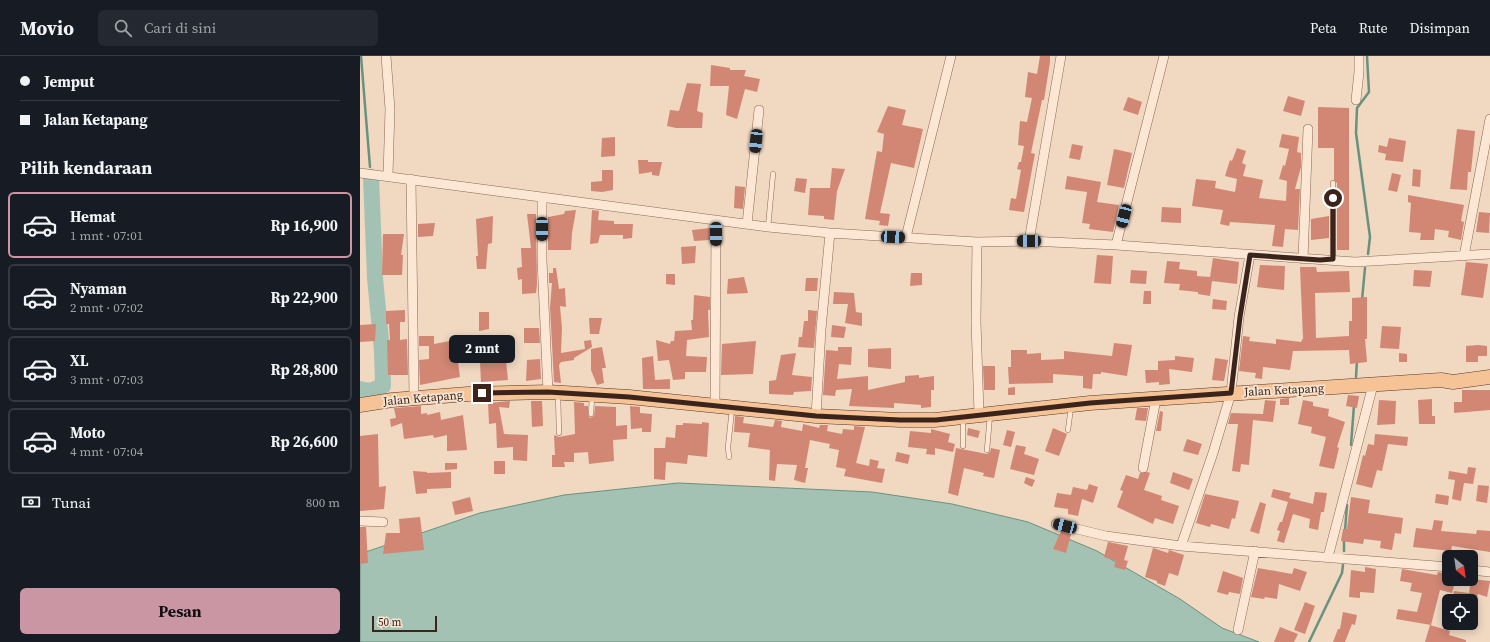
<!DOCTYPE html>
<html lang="id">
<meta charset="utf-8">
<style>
body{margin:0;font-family:"Source Serif 4",serif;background:#242831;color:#f1f3f6;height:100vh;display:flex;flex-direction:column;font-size:15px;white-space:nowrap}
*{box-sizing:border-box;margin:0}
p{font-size:13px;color:#9ea1a6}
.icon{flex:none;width:22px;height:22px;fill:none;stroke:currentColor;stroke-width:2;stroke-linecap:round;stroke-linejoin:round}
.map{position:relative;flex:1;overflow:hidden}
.panel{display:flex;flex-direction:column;background:#171b24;width:360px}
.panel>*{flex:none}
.banner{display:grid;align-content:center;height:88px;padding:0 20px;background:#171b24}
.needle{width:26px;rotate:151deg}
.controls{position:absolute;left:1082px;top:494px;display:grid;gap:8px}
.controls a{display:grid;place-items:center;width:36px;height:36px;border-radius:6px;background:#171b24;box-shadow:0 2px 10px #0003;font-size:20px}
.scale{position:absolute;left:12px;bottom:10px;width:65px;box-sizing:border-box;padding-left:4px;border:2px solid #3a241c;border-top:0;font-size:11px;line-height:14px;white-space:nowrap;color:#3a241c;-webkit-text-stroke:3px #f7e4d1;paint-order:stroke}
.end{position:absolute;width:18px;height:18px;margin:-9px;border:5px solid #3a241c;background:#fff;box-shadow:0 0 0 2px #fff}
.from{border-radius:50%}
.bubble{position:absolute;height:28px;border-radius:6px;background:#171b24;box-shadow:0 2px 10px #0003;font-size:13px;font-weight:700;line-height:28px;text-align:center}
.car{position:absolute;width:12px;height:24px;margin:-12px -6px;border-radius:5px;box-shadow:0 0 3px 1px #0007;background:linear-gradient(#222 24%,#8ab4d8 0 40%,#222 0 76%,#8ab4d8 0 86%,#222 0)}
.banner b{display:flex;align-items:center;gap:14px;height:38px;font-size:15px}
.banner b+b{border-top:1px solid #363941}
.banner i{width:10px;height:10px;background:#f1f3f6}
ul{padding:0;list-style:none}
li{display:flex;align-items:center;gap:12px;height:66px;margin:0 8px 6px;padding:0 12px;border:2px solid #363941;border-radius:6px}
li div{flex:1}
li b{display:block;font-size:15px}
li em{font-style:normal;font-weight:700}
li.selected{border-color:#cb96a4}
li>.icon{width:36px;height:36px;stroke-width:1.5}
h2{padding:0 20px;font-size:18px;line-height:48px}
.pay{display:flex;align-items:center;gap:10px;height:44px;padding:0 20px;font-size:15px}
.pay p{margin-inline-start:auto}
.action{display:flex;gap:8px;margin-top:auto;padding:8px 20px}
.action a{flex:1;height:46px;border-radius:6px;background:#cb96a4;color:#111;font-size:16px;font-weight:700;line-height:46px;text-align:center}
header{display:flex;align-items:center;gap:24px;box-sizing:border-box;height:56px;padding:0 20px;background:#171b24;border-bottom:1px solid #363941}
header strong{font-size:19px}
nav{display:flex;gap:22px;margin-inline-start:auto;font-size:14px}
.search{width:280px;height:36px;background:#242831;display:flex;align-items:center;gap:10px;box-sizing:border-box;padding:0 14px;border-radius:6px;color:#9ea1a6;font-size:15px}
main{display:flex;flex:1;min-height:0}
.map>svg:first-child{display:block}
.water{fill:#a4c2b3;stroke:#6a917f}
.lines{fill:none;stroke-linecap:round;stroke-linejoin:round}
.stream{stroke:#6a917f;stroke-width:2.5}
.river{stroke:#a4c2b3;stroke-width:16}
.building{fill:#d18774}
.service-casing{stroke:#8b6857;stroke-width:5.5}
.minor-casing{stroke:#8b6857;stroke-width:10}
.primary-casing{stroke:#58372c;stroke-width:15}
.service{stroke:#fbe7d4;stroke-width:4.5}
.minor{stroke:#fbe7d4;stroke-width:9}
.primary{stroke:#f6c396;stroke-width:14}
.route{stroke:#3a241c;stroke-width:5}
.labels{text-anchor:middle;stroke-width:3.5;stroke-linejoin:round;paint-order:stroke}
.street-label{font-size:12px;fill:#3a241c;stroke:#f7e4d1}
</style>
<header>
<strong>Movio</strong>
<div class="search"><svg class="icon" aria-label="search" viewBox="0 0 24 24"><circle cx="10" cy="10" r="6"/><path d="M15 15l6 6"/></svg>Cari di sini</div>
<nav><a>Peta</a><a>Rute</a><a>Disimpan</a></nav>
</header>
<main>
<section class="panel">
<div class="banner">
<b><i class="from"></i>Jemput</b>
<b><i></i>Jalan Ketapang</b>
</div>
<h2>Pilih kendaraan</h2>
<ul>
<li class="selected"><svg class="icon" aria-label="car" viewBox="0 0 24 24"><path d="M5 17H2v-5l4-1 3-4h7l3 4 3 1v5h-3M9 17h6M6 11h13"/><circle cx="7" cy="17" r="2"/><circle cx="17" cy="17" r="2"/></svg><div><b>Hemat</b><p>1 mnt · 07:01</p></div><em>Rp 16,900</em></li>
<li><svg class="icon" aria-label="car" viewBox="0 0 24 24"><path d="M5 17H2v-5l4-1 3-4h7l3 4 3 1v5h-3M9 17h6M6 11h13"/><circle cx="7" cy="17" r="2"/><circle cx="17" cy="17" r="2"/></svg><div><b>Nyaman</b><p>2 mnt · 07:02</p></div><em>Rp 22,900</em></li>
<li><svg class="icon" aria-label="car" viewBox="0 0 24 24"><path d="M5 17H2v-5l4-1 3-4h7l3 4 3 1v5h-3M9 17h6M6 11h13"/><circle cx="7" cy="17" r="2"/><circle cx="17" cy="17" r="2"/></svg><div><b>XL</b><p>3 mnt · 07:03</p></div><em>Rp 28,800</em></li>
<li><svg class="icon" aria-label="car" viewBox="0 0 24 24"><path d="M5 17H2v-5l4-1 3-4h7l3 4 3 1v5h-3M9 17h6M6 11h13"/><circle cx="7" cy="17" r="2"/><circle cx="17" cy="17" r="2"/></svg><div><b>Moto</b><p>4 mnt · 07:04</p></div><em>Rp 26,600</em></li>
</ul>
<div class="pay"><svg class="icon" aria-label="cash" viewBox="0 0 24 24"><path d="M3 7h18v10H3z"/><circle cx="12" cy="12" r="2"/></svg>Tunai<p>800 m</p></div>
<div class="action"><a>Pesan</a></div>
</section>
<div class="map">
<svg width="1130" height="586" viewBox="0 0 1130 586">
<rect width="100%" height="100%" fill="#f0d8c1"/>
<path class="water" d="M318 427 512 436 592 448 668 466 737 495 820 543 862 572 899 586H0V498L120 457 204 439Z"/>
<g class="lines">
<path class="stream" d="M1 0 10 111
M1007 0 1009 36 997 52 996 77 1010 181 1008 198
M1002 244 1005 212
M996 321 997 304
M991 389 994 349
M985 475 987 449
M984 495V484
M949 586 982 517 983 509"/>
<path class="river" d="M0 333 10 335 23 330 22 295 15 222 11 121"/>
</g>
<path class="building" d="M680 0H690V6L684 44H682L671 97 675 98 673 108 664 156 649 154 651 142 656 143 661 114 657 113 659 106H661L664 90 658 89 660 65 667 66 672 42 665 41 668 16 677 18Z
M351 9 370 12V14H386L384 20 400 23 397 36 385 33 377 63 366 59 369 30H350Z
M327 27 341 28 337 55 343 57 342 72H316L307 70 310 54 319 55Z
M928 40 945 45 941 60 923 55Z
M768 41 782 46 778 59 763 54Z
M528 50 546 54 542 69 563 73 554 112 531 107 520 157 530 158 528 170 519 169 520 165 505 163 517 95 522 96 524 78 517 76Z
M958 51 989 52V194H977V127L974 124V92H958Z
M1097 73 1115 75 1111 116H1108L1107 134 1090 133Z
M922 78 939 81 937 96 941 97V111L935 133H940L938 174 925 173 923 191 912 190 915 169 870 166 869 170 860 168 863 154 832 150 836 123 856 125 855 132 875 136 877 123 865 120 870 104 872 105 877 92 886 95 882 107 886 109 883 120 903 124 899 142 926 145 927 125 919 123 923 109 925 110 929 93 919 91Z
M255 81V100L241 101 242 82Z
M1029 82 1046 85 1043 106 1025 104 1026 98 1018 96 1019 89 1027 91Z
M712 88 723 90 720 104 709 102Z
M754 93 772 97 764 132 747 129Z
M278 104H288V106H302L299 120 292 119V116L279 118Z
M472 112 485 113 477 135 474 164 464 163V160L448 159 450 132H470Z
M1053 113 1061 114 1060 131 1052 130Z
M242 114H253V134L242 136 231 135V126L242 125Z
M1032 117 1041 119 1037 136 1028 134Z
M707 120 741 126 737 146 759 149 753 176 729 173 730 168 722 167 727 136 705 133Z
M436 122 447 123 445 137 434 135Z
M375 130 385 131 383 153 374 152Z
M1048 139 1104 149 1101 165 1104 166 1101 184 1088 181 1089 175 1075 173 1074 184H1060L1061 177 1049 176 1051 147 1048 146Z
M802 151 821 152V167L801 166Z
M216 154 212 177 211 194H188V161L204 158 205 155Z
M232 154 239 155 238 164 254 165V168H273L272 182 263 183V179H240L238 187 230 188Z
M1119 156 1130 157 1129 177 1116 176Z
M167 158H176L177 229 176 237 162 238V223L158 224 157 212 162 211 161 192H171Z
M133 160 132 187 128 188 126 213H117L116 200H118L116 163Z
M969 160V182L951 184V163Z
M75 167 73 180 58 181V168Z
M350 172V184L334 185 332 174Z
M23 178H44L41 199H43L42 219H22Z
M336 190 335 207 322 208 321 191Z
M737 199 753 200 751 228 734 227Z
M853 202 879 206 877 228 852 225 850 240 838 238V236L819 234 820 228 804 227 807 205 820 206 819 213 837 215V220L850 221Z
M1106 206 1128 208 1123 242 1101 239Z
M900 209 925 210 924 234 897 231Z
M940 211H956L957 216 989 215 990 236 955 237 956 282 989 280V265H992V242L1007 241V283H1005L1007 306 990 308 989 294 933 295 930 314 903 311 902 323 895 322 896 317 879 315 883 280 890 281 889 285 916 288V283L941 286 943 282Z
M193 212H196L199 233 205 232 206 251 200 250 202 272 201 297 225 293 224 285 231 284 232 291 214 302V304L201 306 199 309 201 327 194 326 190 251 192 227H189V217H193Z
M771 214 787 215 786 228 770 227Z
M1054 214 1072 215 1070 231 1053 230Z
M551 217H562V229L550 230Z
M306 218H315V229L306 228Z
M384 221 388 237 367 238 368 223Z
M446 222H458L457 235H445Z
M784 235H791V248H783Z
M474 236 494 237 496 256 502 257V270L485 267 488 248H473Z
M334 239 350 241V254H348L349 281 327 284 326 300 347 301 346 316H325V323L313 324 309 304 298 305 296 284 310 288 311 285H314L315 275 332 274 331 264H333Z
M853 243 867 245 866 254 852 253Z
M45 254V266H40V284L47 283 48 319H28L27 284H30L29 268H26V255Z
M448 254 457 255 454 292 438 291 439 281H442L444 265H448Z
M119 256H129V273L119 275Z
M229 262H242L239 278H230Z
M16 268 15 285 0 286V269Z
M472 269 486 271 484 282 471 281Z
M1022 270 1041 271 1039 293 1020 292Z
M164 272H179L180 287H164Z
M59 280H74V288L95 284 100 321 60 329 59 304 69 303V290H59Z
M396 285 393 318 361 319 362 288Z
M754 287 772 289 767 320 741 316V318H733L732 333 723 332V320L693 318V327L649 328 648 311H651V294H667V298L681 297V304L704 303V295L752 300Z
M1118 289 1127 290V300H1118V306H1106V290Z
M242 291 246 312H242L244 327 237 329 231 314V293Z
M478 291H492L491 309 479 308 477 323 508 320V334L545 326V320L559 319V322L574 320V334H571V351L561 352V349L534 347V352L489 350 492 333 476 334 475 340 463 339 466 294 478 295Z
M531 292V313L508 311V293Z
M145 295 148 324 121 326 120 306 132 305 131 297Z
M436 297 432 319 452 321 451 335 434 336 433 339 409 338V325L416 324 421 299Z
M1039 297 1047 298V306H1039Z
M293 300 295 324 310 323V333H283L282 302Z
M815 300 834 302 832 316 809 313 810 328 799 329V326L786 327 785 314H798V305L815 304Z
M855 302 868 304 864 325 852 324Z
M180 303 181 323 166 325 167 304Z
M623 310H635V334H624Z
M655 331V339H648V332Z
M1102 334H1130V354L1094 357V346H1102Z
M988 339 999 340 997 352 986 350Z
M929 342V349H920V343Z
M1072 343V360H1075V368H1059L1058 344Z
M905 344 916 345 913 366 893 364 889 409 881 408 880 416 872 415 878 368H868L871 357 903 358Z
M943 344 953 346V350L969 353 968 360 985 366 977 391 979 392 974 413 959 410 966 381 951 377 952 371 938 368Z
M1019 344 1036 345 1035 368 1017 369Z
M150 345 149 352 139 351 144 378 168 379 167 405 153 404V391L137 392 136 367 129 368 128 347Z
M171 345H182L183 370 172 371Z
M214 346 224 347V350H228V359L230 362 234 360 235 350 256 351V370L267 369V383L253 384 254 405 229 408 228 396 214 397V406H204L205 411H192V399H195L194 379 199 381 215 378Z
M61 350V358L67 357V359L80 356 81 364 103 359 107 394 87 395V379L74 382 73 379 44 383 42 367 31 371 30 363 36 362 34 352Z
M270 350 280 351V357L292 358 291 376H282V372L271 373Z
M777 352H788L786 365 775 364Z
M800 355 803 356 801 375H796Z
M375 360 384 361 383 367 413 371 415 364 422 365 421 371 442 375 443 368 459 372 460 369H468L467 375 482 378 483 373 494 374V370L505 371 496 407 509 410 510 403 519 405 517 412 525 413 522 427 484 420 486 413 476 411 479 394 469 392 470 388 450 384 445 412H448L445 427 434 424 437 409 417 408 415 425 409 424 410 394 388 391 390 377 374 376Z
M342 366 349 367 347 401 328 399 327 408 306 406 305 424 294 423V392H305L306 381 315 382 316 369H323V367L342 368Z
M608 372 620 375 618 382 607 379Z
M693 372 707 378 699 400 685 395Z
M571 373 590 378 588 386 595 388 593 396 575 392V399L566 398 567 393 548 391 550 375 571 377Z
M647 374 655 376 651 391 643 389Z
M18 378 19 431 26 430 24 453 0 455V380Z
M1015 378 1048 381 1047 390 1028 388 1022 415 1017 414 1012 432 996 428 1003 399 1005 400 1008 388 1014 389Z
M827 383 842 388 838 399 823 395Z
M656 389 666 391 664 398 679 403 674 419 650 413Z
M596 392 627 398 630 396 631 392 640 394 634 422 623 420 624 417 604 412 598 440 588 437Z
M537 396 550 399 548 408 535 405Z
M134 405H145V418H134Z
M85 407H97V413L85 414Z
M1108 411 1116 412 1113 428 1104 427 1101 445 1092 443 1095 424 1088 423 1089 415 1107 418Z
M53 415 67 416V417L91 416V432L67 433V437L56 438Z
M787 416 790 417 784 434 802 440 801 444 819 450 813 468 795 462 793 468 757 451 763 435 760 434 766 419 778 423 780 417Z
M813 416 833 423 829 434 810 427Z
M666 421 675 424 672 431 664 427Z
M729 428 738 431 733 447 722 443 718 460 708 458V453L694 451 697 437 711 439 713 431 727 434Z
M1118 429 1129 430 1127 447 1116 445Z
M913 433 931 437 929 442 953 448 955 436 967 437 964 456H961L958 474 949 472 950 463 933 458 924 487 917 485 920 475 917 474 920 466H922L928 446 911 441Z
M845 438 879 445 875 463 872 462 869 473 851 468 850 471 836 467Z
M1076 438 1089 440 1088 449 1075 447Z
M110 441 113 455 95 459 92 446Z
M991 441 1010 444 1008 457 1043 462 1041 478 1035 477 1032 494 1020 492 1021 485 1004 483 1003 488 981 485 983 473H987Z
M900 446 906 448 899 478 890 475Z
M60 461 64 494 23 498 26 477H40L39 463Z
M1074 464 1083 465 1081 475 1116 478 1117 474 1130 475V496L1092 490 1091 495 1053 491 1056 472 1072 474Z
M0 471H6L8 507 0 508Z
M701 475 711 478 706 497 693 493Z
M748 486 768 490 764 504 768 505 765 514 754 511 756 505 744 501Z
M793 492 808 497 809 494 824 499 818 520 809 517 805 530 797 527V525L785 521Z
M1005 511 1016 513 1014 537 1000 536V542L989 541 991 514 1005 516Z
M898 512 932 518 934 512 947 516 940 535 919 528 917 543 905 541 904 543 891 541Z
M1042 513 1077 519 1078 516 1082 517 1089 518V523H1096L1092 537 1080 534 1071 569 1036 563 1038 553 1057 556 1062 537 1050 535 1052 527 1040 525Z
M863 515 883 522 880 538 869 536 868 539 857 536Z
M1111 523 1130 525 1127 541 1118 538 1116 545H1092L1094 535 1109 537Z
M945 546 955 550 945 578 934 574Z
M983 556 997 559 995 569 992 568 985 586H973L978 573H980Z
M1070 569 1090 575 1089 579 1106 584V586H1065Z
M920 571 938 578 934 586H914Z"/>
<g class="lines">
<g class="service-casing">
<path id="service" d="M408 171 413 118
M973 203V127
M198 338 199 377
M231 358 232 341
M708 374 711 351
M603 390V362
M627 394 630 359
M369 401 368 391 372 353"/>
</g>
<g class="minor-casing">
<path id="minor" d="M26 0 30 53 28 119
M996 44 999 16V0
M0 117 408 171 470 177 617 186 669 185 756 189 995 206 1130 198
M51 123 54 342
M182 142V204L188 336
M387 168 399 54
M546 181 591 0
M669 185 701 0
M617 186 616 265 619 358
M756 189 804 0
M890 199 879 261 871 337 853 397 821 490 1089 511
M1104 200 1130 63
M943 203 948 73
M355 350 356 165
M456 360 461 273 470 177
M783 412 796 343
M0 465 23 466
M696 468 746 480 821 490
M968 501 1013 329
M1111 514 1130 516
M878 574 895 495"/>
</g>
<g class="primary-casing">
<path id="primary" d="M0 349 32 344 108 338 188 336 269 341 456 360 540 364H575L730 347 1081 324 1093 326 1130 321"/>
</g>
<use href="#service" class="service"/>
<use href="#minor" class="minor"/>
<use href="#primary" class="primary"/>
</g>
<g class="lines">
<path class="route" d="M122 337 188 336 269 341 456 360 540 364H576L730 347 871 337 880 261 890 199 960 204 973 203V142"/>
</g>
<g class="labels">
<g class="street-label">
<text transform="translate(924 334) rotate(-3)" y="4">Jalan Ketapang</text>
<text transform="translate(63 342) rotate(-5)" y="4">Jalan Ketapang</text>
</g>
</g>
</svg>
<div class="controls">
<a><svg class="needle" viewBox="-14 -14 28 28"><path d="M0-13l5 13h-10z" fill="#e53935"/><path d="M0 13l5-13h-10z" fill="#9ea1a6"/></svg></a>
<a><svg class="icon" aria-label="locate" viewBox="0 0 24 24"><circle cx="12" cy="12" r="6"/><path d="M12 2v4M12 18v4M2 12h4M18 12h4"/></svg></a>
</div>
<div class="scale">50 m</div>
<i class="end from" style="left:973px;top:142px"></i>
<i class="end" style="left:122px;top:337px"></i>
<div class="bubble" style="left:89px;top:279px;width:66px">2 mnt</div>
<i class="car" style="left:396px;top:85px;rotate:186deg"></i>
<i class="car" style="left:764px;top:160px;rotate:195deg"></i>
<i class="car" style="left:182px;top:173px;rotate:180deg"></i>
<i class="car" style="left:356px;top:178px;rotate:180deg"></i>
<i class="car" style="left:533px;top:181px;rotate:93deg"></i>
<i class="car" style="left:669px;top:185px;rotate:270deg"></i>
<i class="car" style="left:705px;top:470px;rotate:285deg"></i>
</div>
</main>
